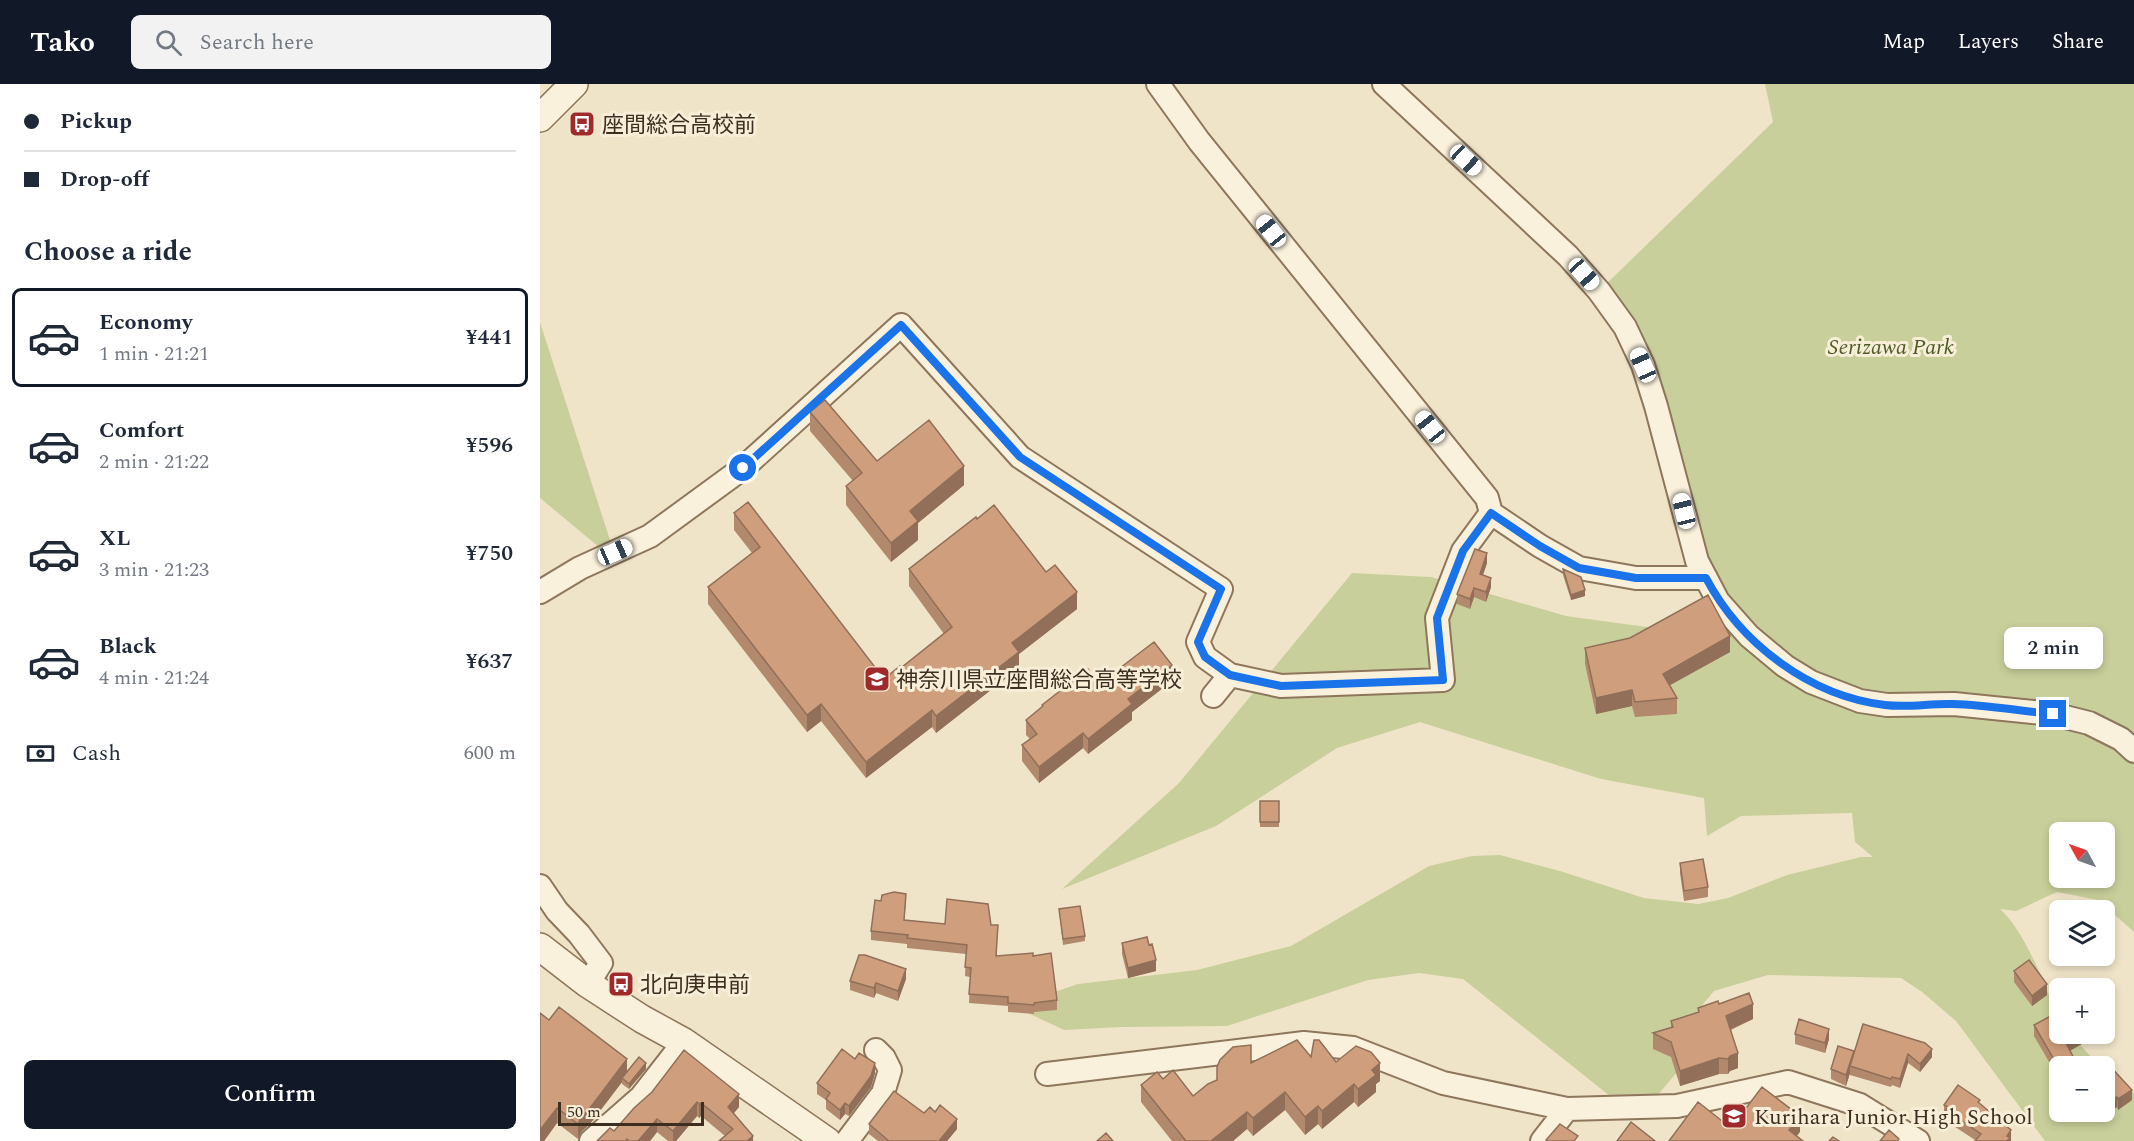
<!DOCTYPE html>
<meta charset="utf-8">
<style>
body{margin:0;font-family:Spectral,"Noto Sans JP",serif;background:#f2f2f3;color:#1f2937;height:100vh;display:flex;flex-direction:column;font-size:22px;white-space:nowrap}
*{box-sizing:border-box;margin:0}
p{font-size:20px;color:#747a83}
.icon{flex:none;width:33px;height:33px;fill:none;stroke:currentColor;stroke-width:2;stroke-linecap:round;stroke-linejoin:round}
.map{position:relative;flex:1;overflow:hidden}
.side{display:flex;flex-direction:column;background:#fff;width:540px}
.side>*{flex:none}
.banner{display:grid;align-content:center;height:132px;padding:0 24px;background:#fff}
.needle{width:39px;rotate:310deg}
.tools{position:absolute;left:1509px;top:738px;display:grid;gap:12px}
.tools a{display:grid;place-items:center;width:66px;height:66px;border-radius:9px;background:#fff;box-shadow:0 3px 9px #0003;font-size:30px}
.scale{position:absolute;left:18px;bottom:15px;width:146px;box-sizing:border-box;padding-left:6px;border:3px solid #3d2e20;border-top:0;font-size:16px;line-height:21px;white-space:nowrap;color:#3d2e20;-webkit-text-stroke:4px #f7eed8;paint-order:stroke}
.end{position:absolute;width:27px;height:27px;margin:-14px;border:8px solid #1a73e8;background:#fff;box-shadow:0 0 0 3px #fff}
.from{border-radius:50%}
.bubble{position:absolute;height:42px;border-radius:9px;background:#fff;box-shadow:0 3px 9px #0003;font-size:20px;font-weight:600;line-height:42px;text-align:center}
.car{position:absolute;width:18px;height:36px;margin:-18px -9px;border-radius:8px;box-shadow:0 0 4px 2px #0007;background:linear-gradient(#fff 24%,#345 0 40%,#fff 0 76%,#345 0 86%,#fff 0)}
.banner b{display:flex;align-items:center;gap:21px;height:57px;font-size:22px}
.banner b+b{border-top:2px solid #e0e1e3}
.banner i{width:15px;height:15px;background:#1f2937}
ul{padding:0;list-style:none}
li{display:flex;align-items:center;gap:18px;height:99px;margin:0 12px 9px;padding:0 12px;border:3px solid transparent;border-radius:9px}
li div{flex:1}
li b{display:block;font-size:22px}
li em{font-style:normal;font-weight:600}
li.on{border-color:#111827}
li>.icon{width:54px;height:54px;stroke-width:1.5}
h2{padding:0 24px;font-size:27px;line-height:72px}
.pay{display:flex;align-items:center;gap:15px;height:66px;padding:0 24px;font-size:22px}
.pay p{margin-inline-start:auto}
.button{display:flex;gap:12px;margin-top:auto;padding:12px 24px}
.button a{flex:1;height:69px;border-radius:9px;background:#111827;color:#fff;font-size:24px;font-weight:600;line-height:69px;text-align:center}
header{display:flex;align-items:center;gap:36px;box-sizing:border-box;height:84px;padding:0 30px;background:#111827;color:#fff}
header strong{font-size:28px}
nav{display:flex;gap:33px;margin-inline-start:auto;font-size:21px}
.search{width:420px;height:54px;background:#f2f2f3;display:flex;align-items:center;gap:15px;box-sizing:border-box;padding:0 21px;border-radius:9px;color:#747a83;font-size:22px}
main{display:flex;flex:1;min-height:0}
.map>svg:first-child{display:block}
.green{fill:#c9cf9b;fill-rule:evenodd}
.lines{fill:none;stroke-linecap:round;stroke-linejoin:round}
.minor-casing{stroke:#8d765c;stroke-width:26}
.tertiary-casing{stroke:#8d765c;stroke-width:30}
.minor{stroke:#faf1dc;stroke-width:22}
.tertiary{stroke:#faf1dc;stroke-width:27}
.wall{fill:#b2896c}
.shaded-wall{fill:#916f58}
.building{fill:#cf9f7d;stroke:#916f58;stroke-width:1.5}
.route{stroke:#1a73e8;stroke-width:8}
.labels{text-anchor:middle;stroke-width:6;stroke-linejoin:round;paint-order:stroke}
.poi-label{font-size:22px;fill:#3d2e20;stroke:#f7eed8;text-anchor:start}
.park-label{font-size:22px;font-style:italic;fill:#4d5a26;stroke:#f7eed8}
</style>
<header>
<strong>Tako</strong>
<div class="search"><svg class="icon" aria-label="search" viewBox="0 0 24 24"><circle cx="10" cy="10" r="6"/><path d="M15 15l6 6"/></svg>Search here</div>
<nav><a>Map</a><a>Layers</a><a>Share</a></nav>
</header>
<main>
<section class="side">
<div class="banner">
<b><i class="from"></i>Pickup</b>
<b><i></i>Drop-off</b>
</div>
<h2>Choose a ride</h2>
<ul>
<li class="on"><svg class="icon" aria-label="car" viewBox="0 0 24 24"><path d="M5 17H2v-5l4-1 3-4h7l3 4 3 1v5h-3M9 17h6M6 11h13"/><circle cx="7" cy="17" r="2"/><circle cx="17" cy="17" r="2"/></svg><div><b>Economy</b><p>1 min · 21:21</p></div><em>¥441</em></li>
<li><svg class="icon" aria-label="car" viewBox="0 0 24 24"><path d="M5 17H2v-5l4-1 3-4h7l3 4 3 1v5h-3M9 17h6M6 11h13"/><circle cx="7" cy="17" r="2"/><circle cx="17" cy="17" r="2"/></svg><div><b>Comfort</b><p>2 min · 21:22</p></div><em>¥596</em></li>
<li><svg class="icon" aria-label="car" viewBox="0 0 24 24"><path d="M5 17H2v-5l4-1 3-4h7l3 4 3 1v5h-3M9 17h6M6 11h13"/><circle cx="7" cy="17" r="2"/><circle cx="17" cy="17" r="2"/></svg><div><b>XL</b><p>3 min · 21:23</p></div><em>¥750</em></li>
<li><svg class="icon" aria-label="car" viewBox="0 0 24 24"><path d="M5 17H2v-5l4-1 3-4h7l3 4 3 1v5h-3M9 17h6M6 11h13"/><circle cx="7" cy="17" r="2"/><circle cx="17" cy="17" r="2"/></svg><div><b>Black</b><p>4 min · 21:24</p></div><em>¥637</em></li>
</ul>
<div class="pay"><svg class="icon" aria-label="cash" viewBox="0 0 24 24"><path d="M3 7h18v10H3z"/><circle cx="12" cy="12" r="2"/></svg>Cash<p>600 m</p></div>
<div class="button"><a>Confirm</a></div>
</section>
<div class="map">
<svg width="1594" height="1057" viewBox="0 0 1594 1057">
<rect width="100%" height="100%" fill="#f0e4c8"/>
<path class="green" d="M1225 0H1594V848L1558 816 1517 808 1476 827 1460 825C1484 845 1515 918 1520 950L1536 956 1559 982H1520V1028H1564L1565 986 1594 1009V1057H1505L1416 937 1382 908 1361 894 1228 891 1174 907 1145 942 1148 975 1117 1012 1080 1020 923 895 879 889 828 896 687 942 582 943 524 946 473 922 538 900 657 886 751 862 889 782 932 772 960 771 1020 787 1104 814 1158 820 1188 814 1247 791 1321 773H1333L1315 758 1312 729 1201 732 1167 752 1164 714 1061 695 880 638 797 664 676 742 522 805 639 699 812 489 891 493 1026 532 1188 554 1192 532 1178 517 1116 322 1059 207 1233 38ZM1520 748H1564V794H1520Z
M0 238 77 478 0 414Z"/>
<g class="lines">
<g class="minor-casing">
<path id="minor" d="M618 0 659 57 947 414 951 429
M844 0 1028 172 1059 207 1085 243 1103 281 1116 322 1157 477 1178 517 1209 552 1245 582 1271 598 1320 617 1347 621 1414 620 1513 630 1549 639 1581 655 1594 667
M0 508 40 484 110 452 203 384 361 241 480 373 681 505 658 558 665 573 690 591 741 602 903 596 897 534 923 467 951 429 1000 462 1039 484 1096 494H1166
M673 612 690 591
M0 802 17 827 39 850 61 879 48 900
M507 990 764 959 813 964 903 999 1027 1025 1137 1022 1248 998 1320 1021 1378 1057
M51 1057 101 1013 144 958
M307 1057 343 1009 350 986 344 974 336 966
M1002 1057 1027 1025"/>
</g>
<g class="tertiary-casing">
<path id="tertiary" d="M0 34 34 0
M0 863 48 900 102 935 144 958 287 1057"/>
</g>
<use href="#minor" class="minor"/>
<use href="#tertiary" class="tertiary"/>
</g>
<path class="wall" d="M270 328 337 377 424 401 378 439V456L351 478 306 421V402L313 397 270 347Z
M194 429 344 595 362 583 404 550 369 502V485L506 488 537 525 479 570V584L396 649 392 643 326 694 281 637 267 648 168 520V503L212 469 194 446Z
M947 479 943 491 951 503 946 518 934 513 930 525 917 520V510Z
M1023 485 1045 512 1031 516 1023 491Z
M1045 564 1190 568 1130 601 1137 614V630L1095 633 1092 622 1056 630 1045 580Z
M632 597 592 628V636L548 670 543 664 499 699 482 677V661L490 655 486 651V636L502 623V621L559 600Z
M720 717H739V743H720Z
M1140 779 1168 803V813L1144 817 1140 789Z
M366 819 364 836 405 840 451 841 457 872H493L517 916V926L494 928V930L468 928V922L429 919 430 893 425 892 426 870 367 864V860L331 856V847Z
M519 825 545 852V857L523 861Z
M582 859 609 861 616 887 588 894 582 870Z
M1474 887 1507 911 1492 922 1474 898Z
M366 895 358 917 336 909 334 914 310 906V897Z
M1179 920 1213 935 1191 946 1198 984 1190 987 1188 990H1179L1140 1002 1131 973 1113 965V949L1131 943V937L1158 928V924Z
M9 936 87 987 106 985 89 1005 82 1000V998L50 1040 42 1047 38 1055 17 1039 4 1057H0Z
M1323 940 1392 973 1380 988 1368 979 1360 1004 1352 1001 1351 1003 1310 991V989L1306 1002 1291 995V985L1314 970Z
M1494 941 1545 950V958L1530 967 1520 982V1019L1512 1003V993L1516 990 1494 952Z
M1255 950 1289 955 1285 969 1255 960Z
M771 973 796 978 840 997 836 1000V1008L818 1023 814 1018 782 1045 778 1040 765 1051 745 1026 713 1052 707 1045 693 1057H632L601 1018V1001L623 995 653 1012 711 979Z
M1564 983 1592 1016 1578 1026 1577 1023 1574 1025 1564 1011Z
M335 989 331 1003 309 1032 305 1030 300 1036 286 1025V1016L277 1010V999Z
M112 1008 199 1023 194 1029 213 1057 185 1052 161 1032 159 1034 157 1032 136 1057H128L117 1048 110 1057H57L74 1047Z
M1440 1020 1471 1057 1435 1056 1406 1037V1032L1404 1031V1021Z
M384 1029 417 1045 407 1057H338L329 1050V1040Z"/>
<path class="shaded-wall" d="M424 382V401L378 439V456L351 478V459L370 427Z
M947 469V479L940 499V490Z
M951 494V503L946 518V508Z
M934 504V513L930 525V515Z
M1045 506V512L1031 516V511Z
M537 508V525L479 570V584L396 649V632L472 559Z
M1190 552V568L1123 605V590Z
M632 581V597L592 628V636L548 670V655L588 615Z
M1092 606V622L1056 630V614Z
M281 620V637L267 648V631Z
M392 626V643L326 694V678Z
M543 649V664L499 699V683Z
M616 876V887L588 894V884Z
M366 885V895L358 917V907Z
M336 899V909L334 914V904Z
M1507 900V911L1492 922V912Z
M1213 920V935L1186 947V932Z
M1289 945V955L1285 969V959Z
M1542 950H1545V958L1526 969V959Z
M1392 965V973L1380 988V980Z
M1314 967 1310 982V989L1306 1002V991Z
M1198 969V984L1190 987 1188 990V975L1190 972Z
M1368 970V979L1360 1004V995Z
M1179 974V990L1140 1002V987Z
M87 975V991L82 994V998L50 1040 42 1047 38 1055V1040L42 1032Z
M106 979V985L89 1005V1000Z
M335 979V989L331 1003 309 1032V1022Z
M840 979V997L836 1000V1008L818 1023V1005L832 986Z
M814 1000V1018L782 1045V1027Z
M1592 1006V1016L1578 1026V1015Z
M745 1008V1026L713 1052V1034Z
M199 1010V1023L188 1036V1023Z
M1577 1013V1023L1574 1025V1015Z
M157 1018V1032L136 1057H133V1047Z
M161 1019V1032L159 1034V1020Z
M305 1019V1030L300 1036V1026Z
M778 1022V1040L765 1051V1033Z
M17 1024V1039L4 1057H0V1046Z
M707 1028V1045L693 1057H671Z
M1260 1032V1048L1253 1057 1249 1046Z
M117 1035V1048L110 1057H98Z
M417 1035V1045L407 1057H399Z
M1471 1046V1057H1467V1052Z
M213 1052V1057H207Z"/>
<path class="building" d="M285 316 337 377 389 336 424 382 370 427 378 437 351 459 306 402 322 389 270 328Z
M208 418 344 595 360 582 362 583 412 543 369 485 436 433 437 435 454 421 506 488 515 481 537 508 472 559 479 568 396 632 392 626 326 678 281 620 267 631 168 503 220 463 194 429Z
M935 465 947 469 940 490 951 494 946 508 934 504 930 515 917 510Z
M1023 485 1041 493 1045 506 1031 511Z
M1168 511 1190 552 1123 590 1137 614 1095 618 1092 606 1056 614 1045 564 1090 554Z
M614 558 632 581 588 615 592 620 548 655 543 649 499 683 482 661 497 650 486 636 503 622 502 621 548 585 559 600Z
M720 717H739V738H720Z
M1163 775 1168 803 1144 807 1140 779Z
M354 808 366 810 364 836 405 840 407 815 448 820 451 841H458L456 872 493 869V872L511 869 517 916 494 919V921L468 919V913L429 910 431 884 425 883 427 861 367 854 368 851 331 847 335 816 341 817 342 811Z
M540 822 545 852 523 855 519 825Z
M607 853 609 861 612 860 616 876 588 884 582 859Z
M319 871H325L366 885 358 907 336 899 334 904 310 897Z
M1489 876 1507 900 1492 912 1474 887Z
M1209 909 1213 920 1186 932 1198 969 1190 972 1188 975 1179 974 1140 987 1131 958 1113 949 1133 943 1131 937 1159 928 1158 924 1178 917 1179 920Z
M19 923 87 975 50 1024 42 1032 38 1040 17 1024 0 1046V929L9 936Z
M1520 927V950H1542L1526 959 1538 982H1520V986L1494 941Z
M1259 935 1289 945 1285 959 1255 950Z
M1323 940 1385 959 1392 965 1380 980 1368 970 1360 995 1352 993 1351 995 1310 982Z
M757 956 771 973 774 956H779L796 978 816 962 831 968 840 979 832 986 836 991 818 1005 814 1000 782 1027 778 1022 765 1033 745 1008 713 1034 707 1028 671 1057H646L601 1001 617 988 623 995 633 986 653 1012 668 1000 677 996V983L680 976 693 963 711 961V979Z
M1298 962 1314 967 1306 991 1291 985Z
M302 965 315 975 319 969 335 979 331 992 309 1022 305 1019 300 1026 286 1015 290 1009 277 999Z
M144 966 199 1010 188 1023 213 1052 207 1057H179L193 1045 161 1019 159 1020 157 1018 133 1047 117 1035 98 1057H89L87 1055 86 1057H57L70 1044 74 1047 94 1024 112 1008Z
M99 973 106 979 89 1000 82 994Z
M1568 980 1592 1006 1578 1015 1577 1013 1574 1015 1564 1000V983Z
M1520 989V1008L1512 993Z
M1418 1001 1440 1016 1438 1018 1471 1046 1467 1052 1470 1054 1467 1057H1435L1441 1050 1406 1026 1408 1023 1404 1021Z
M1222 1003 1260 1032 1249 1046 1263 1057H1129L1158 1018 1191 1044Z
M354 1007 384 1029 390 1023 395 1028 400 1021 417 1035 399 1057H349L329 1040Z
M1091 1038 1115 1057H1077Z
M1020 1040 1038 1052 1034 1057H1008L1006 1056Z
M1349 1046 1359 1055 1358 1057H1340Z
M566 1049 573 1057H557Z
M1293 1053 1299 1057H1289Z"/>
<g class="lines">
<path class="route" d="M203 384 361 241 480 373 681 505 658 558 665 573 690 591 741 602 903 596 897 534 923 467 951 429 1000 462 1039 484 1096 494H1166C1201 560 1270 612 1345 621 1368 624 1391 619 1413 620 1446 621 1480 627 1513 630"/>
</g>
<defs>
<g id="bus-square" transform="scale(1.35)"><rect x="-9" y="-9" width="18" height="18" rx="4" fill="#9e2a2b" stroke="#f7eed8"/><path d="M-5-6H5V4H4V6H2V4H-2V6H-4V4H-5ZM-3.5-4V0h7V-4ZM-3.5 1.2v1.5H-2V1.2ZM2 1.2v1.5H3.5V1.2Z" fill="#fff"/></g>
<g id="school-square" transform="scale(1.35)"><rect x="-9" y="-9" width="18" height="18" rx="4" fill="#9e2a2b" stroke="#f7eed8"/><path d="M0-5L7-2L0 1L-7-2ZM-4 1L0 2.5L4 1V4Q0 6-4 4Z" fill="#fff"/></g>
</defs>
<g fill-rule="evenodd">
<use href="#bus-square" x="42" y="40"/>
<use href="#school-square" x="337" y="595"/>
<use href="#bus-square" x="81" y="900"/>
<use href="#school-square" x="1194" y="1032"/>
</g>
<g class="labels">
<g class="poi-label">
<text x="62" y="48">座間総合高校前</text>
<text x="356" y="603">神奈川県立座間総合高等学校</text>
<text x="100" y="908">北向庚申前</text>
<text x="1214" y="1040">Kurihara Junior High School</text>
</g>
<g class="park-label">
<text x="1351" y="270">Serizawa Park</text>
</g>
</g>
</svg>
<div class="tools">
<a><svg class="needle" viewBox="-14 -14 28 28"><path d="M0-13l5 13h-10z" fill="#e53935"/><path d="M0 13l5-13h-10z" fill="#747a83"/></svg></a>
<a><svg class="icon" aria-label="layers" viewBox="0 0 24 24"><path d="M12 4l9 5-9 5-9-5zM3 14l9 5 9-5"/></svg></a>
<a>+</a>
<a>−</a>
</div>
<div class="scale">50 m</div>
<i class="end from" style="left:203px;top:384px"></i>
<i class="end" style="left:1513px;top:630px"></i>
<div class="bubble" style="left:1464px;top:543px;width:99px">2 min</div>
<i class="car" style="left:926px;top:76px;rotate:133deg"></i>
<i class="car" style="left:731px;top:147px;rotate:321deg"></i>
<i class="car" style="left:1044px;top:190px;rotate:138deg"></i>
<i class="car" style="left:1103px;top:281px;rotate:336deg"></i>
<i class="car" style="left:890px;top:343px;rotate:321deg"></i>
<i class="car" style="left:1144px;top:427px;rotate:346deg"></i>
<i class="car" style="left:75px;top:468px;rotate:66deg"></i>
</div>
</main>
